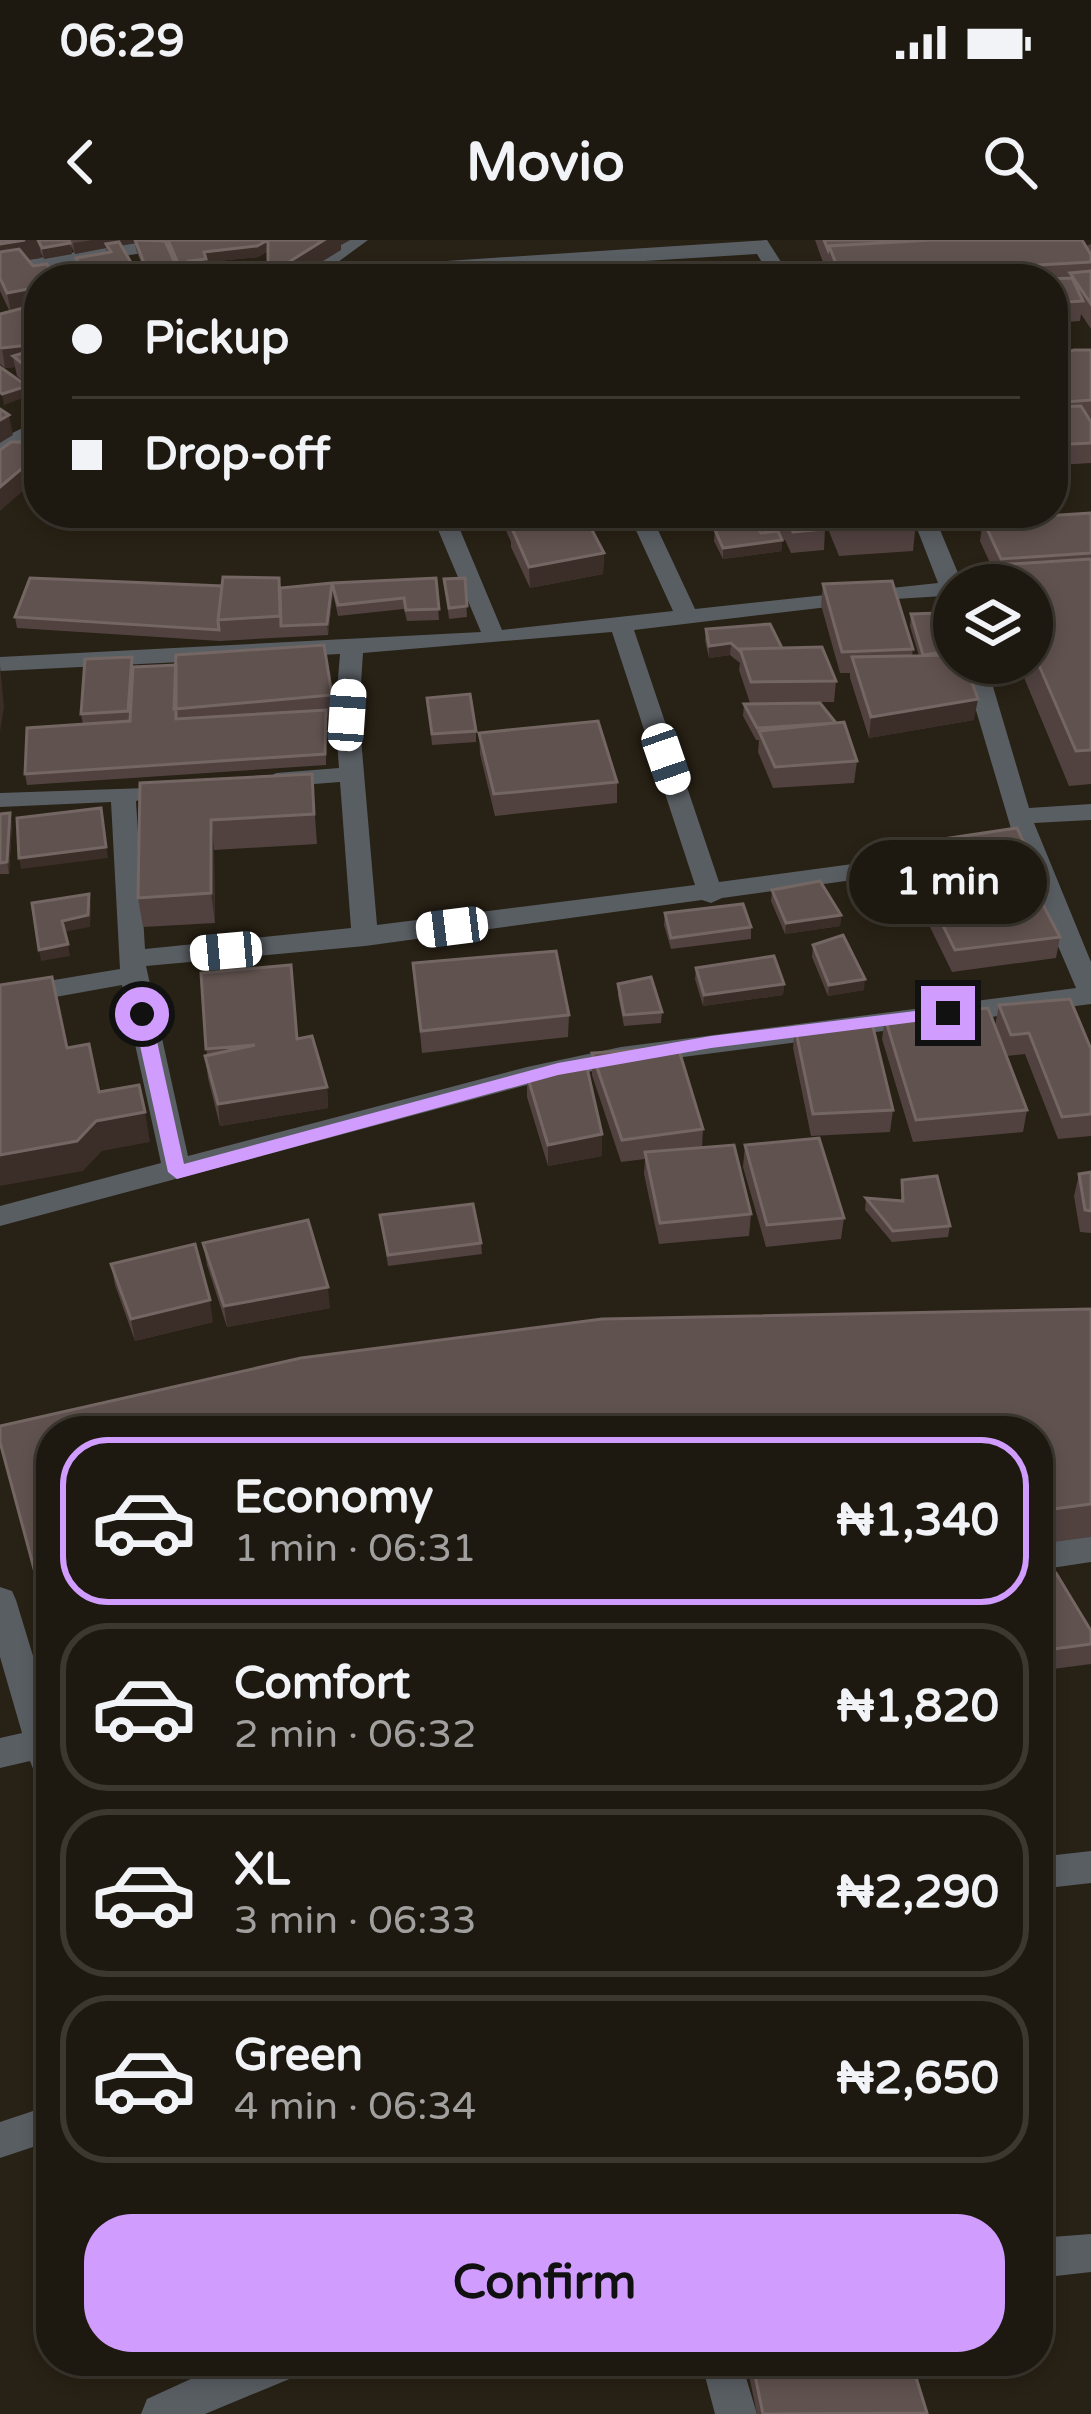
<!DOCTYPE html>
<meta charset="utf-8">
<style>
body{margin:0;font-family:"Varela Round",sans-serif;background:#2b261e;color:#f1f3f6;height:100vh;display:flex;flex-direction:column;font-size:45px;white-space:nowrap}
*{box-sizing:border-box;margin:0}
p{font-size:39px;color:#a1a09f}
.icon{flex:none;width:66px;height:66px;fill:none;stroke:currentColor;stroke-width:2;stroke-linecap:round;stroke-linejoin:round}
.map{position:relative;flex:1;overflow:hidden}
.panel{position:absolute;left:36px;top:1176px;width:1017px;height:960px;display:flex;flex-direction:column;background:#1e1910;border-radius:48px;box-shadow:0 6px 18px #0003,0 0 0 3px #3c3830}
.panel>*{flex:none}
.hud{position:absolute;left:24px;top:24px;width:1044px;height:264px;border-radius:48px;box-shadow:0 6px 18px #0003,0 0 0 3px #3c3830;display:grid;align-content:center;height:264px;padding:0 48px;background:#1e1910}
.controls{position:absolute;left:933px;top:324px;display:grid;gap:24px}
.controls a{display:grid;place-items:center;width:120px;height:120px;border-radius:50%;background:#1e1910;box-shadow:0 6px 18px #0003,0 0 0 3px #3c3830;font-size:60px}
.end{position:absolute;width:54px;height:54px;margin:-27px;border:15px solid #d09dff;background:#111;box-shadow:0 0 0 6px #111}
.from{border-radius:50%}
.bubble{position:absolute;height:84px;border-radius:42px;background:#1e1910;box-shadow:0 6px 18px #0003,0 0 0 3px #3c3830;font-size:39px;font-weight:700;line-height:84px;text-align:center}
.car{position:absolute;width:36px;height:72px;margin:-36px -18px;border-radius:15px;box-shadow:0 0 9px 3px #0007;background:linear-gradient(#fff 24%,#345 0 40%,#fff 0 76%,#345 0 86%,#fff 0)}
.hud b{display:flex;align-items:center;gap:42px;height:114px;font-size:45px}
.hud b+b{border-top:3px solid #3c3830}
.hud i{width:30px;height:30px;background:#f1f3f6}
ul{padding:21px 0 0;list-style:none}
li{display:flex;align-items:center;gap:36px;height:168px;margin:0 24px 18px;padding:0 24px;border:6px solid #3c3830;border-radius:48px}
li div{flex:1}
li b{display:block;font-size:45px}
li em{font-style:normal;font-weight:700}
li.selected{border-color:#d09dff}
li>.icon{width:108px;height:108px;stroke-width:1.5}
.cta{display:flex;gap:24px;margin-top:auto;padding:24px 48px}
.cta a{flex:1;height:138px;border-radius:48px;background:#d09dff;color:#111;font-size:48px;font-weight:700;line-height:138px;text-align:center}
.status{display:flex;justify-content:space-between;align-items:center;height:84px;padding:0 60px;background:#1e1910;direction:ltr}
.status svg{height:33px;fill:currentColor}
header{display:flex;justify-content:space-between;align-items:center;height:156px;padding:0 48px;background:#1e1910;font-size:54px;font-weight:700}
.map>svg:first-child{display:block}
.lines{fill:none;stroke-linecap:round;stroke-linejoin:round}
.minor{fill:#595e63;fill-rule:evenodd}
.wall{fill:#514240}
.shaded-wall{fill:#3b2e28}
.building{fill:#60524f;stroke:#736663;stroke-width:3}
.route{fill:#d09dff}
</style>
<div class="status"><b>06:29</b><svg viewBox="0 0 49 12"><path d="M0 12V9h3v3zM5 12V6h3v6zM10 12V3h3v9zM15 12V0h3v12zM26 1h20v11H26zM47 4h2v5h-2z"/></svg></div>
<header><svg class="icon" aria-label="back" viewBox="0 0 24 24"><path d="M15 5l-7 7 7 7"/></svg>Movio<svg class="icon" aria-label="search" viewBox="0 0 24 24"><circle cx="10" cy="10" r="6"/><path d="M15 15l6 6"/></svg></header>
<div class="map">
<svg width="1091" height="2174" viewBox="0 0 1091 2174">
<rect width="100%" height="100%" fill="#282115"/>
<g class="lines">
<path class="minor" d="M151 0H195L186 6 0 36V24Z
M346 0H368L338 22 401 24 767 0 792 39H772L757 14 401 36 322 33 313 39H290Z
M39 180V194L0 214V199Z
M431 273H453L502 390 673 371 628 273H650L695 369 938 343 911 273H933L963 345H954V362L943 356 896 359 634 390 719 642 1015 602 962 423H986L1029 568 1091 564V580L1034 583 1091 722V764L621 825 527 845 0 986V966L161 923 122 745 0 767V749L120 729 111 562 0 567V553L147 548V558L136 561 145 709 351 688 340 542 276 547 264 540 276 533 339 528 335 475 340 414 0 431V417L481 392ZM612 392 695 645 377 685 359 475 363 413ZM1020 617 1076 748 621 807 527 827 188 916 146 726 365 706 702 660 711 663 722 658Z
M1091 1296V1322L1038 1330V1304Z
M0 1347 12 1351 16 1360 51 1475V1548L39 1544 30 1521 0 1528V1498L22 1493 0 1417Z
M1091 1611V1643L1038 1649V1617Z
M51 1865V1901L0 1918V1882Z
M1091 1994V2032L1038 2038V1998Z
M230 2121H305L299 2135 205 2174H141L147 2159Z
M701 2121H741L757 2174H715Z"/>
</g>
<path class="wall" d="M0 0H157L166 4V0H350L341 5V10L268 11 258 17 207 22 208 29 192 31 193 39H181L175 24 176 34 166 35 167 39H148L136 10 135 3 121 5 136 31 137 39H83L77 29 76 18 107 13 106 8 75 14 71 6 72 14 44 19 40 12 41 18 28 20 33 26 53 35 54 39H39V153L37 147 32 149 17 136 15 127 5 128 0 124V74L10 72 0 51Z
M815 0H1082L1086 6 1091 4V89L1081 74 1080 81 1053 83 1061 100 1059 115 1091 110V180H1088L1091 182V223L1058 225 1062 236 1059 257H1053V39H829Z
M504 273H603L586 277 604 313 603 334 530 348 511 307V302L504 286Z
M747 273H912L916 282 913 311 839 316 824 279 822 282 825 289 824 310 791 313 785 300H782V311L723 319 714 301 715 290 755 285 752 284Z
M1091 273V544L1069 546 1018 423H1032V345H993L995 334 980 301 983 280Z
M436 338 439 380 407 381 404 369 338 376 333 354 328 395 220 401 17 388 15 377 280 348Z
M465 338 467 377 449 379 444 339Z
M823 344 913 409 912 416H919L910 386 911 374 951 411V415L974 480 869 498 850 438V433H840L821 365Z
M706 389 782 408 836 441 834 462 750 463 739 430 740 423 730 415 709 418 705 400Z
M132 417 133 427 332 455 333 477H326V525L27 545 25 534 83 485 81 474Z
M427 458 476 491V502L432 505Z
M744 464 857 521 854 543 773 548 758 512 759 500H756L743 476Z
M479 493 617 542V563L495 576 480 514Z
M312 534 317 604 214 610 215 683 143 687 138 658 140 543Z
M10 573 12 585 9 634H0V574Z
M930 601 1042 641 1039 657 1060 697 1056 718 952 732 927 681 929 666 920 647 923 625 928 623Z
M772 650 841 675 840 686 785 694 771 661Z
M665 673 751 687V699L671 709 664 685Z
M813 705 864 750 828 756 812 717Z
M413 723 569 775 568 797 422 813Z
M696 728 784 744 783 755 703 766 695 739Z
M201 733 297 799 327 847 328 868 220 886 208 838 205 816H207Z
M618 744 662 772 661 783 624 786 618 756Z
M999 765 1091 809V896L1058 899 1025 814 1007 816 995 786Z
M885 778 1027 870 1023 892 913 902 882 799Z
M795 787 893 870 890 892 811 896 793 808Z
M592 813 703 889 702 908 751 974 749 996 659 1004 644 934 645 919 621 922 592 835Z
M527 835 602 894V916L548 926 527 857Z
M745 905 844 978 841 999 766 1007 743 927Z
M1091 932V993L1080 992 1074 956 1079 934Z
M902 940 950 986 948 997 892 1002 865 970 866 958 901 961Z
M380 975 481 1003 482 1014 388 1026Z
M203 1003 330 1068 227 1087 207 1025Z
M111 1024 213 1082 135 1101 115 1045Z
M1091 1069V1297L1038 1304V1191Z
M1038 1333 1091 1391V1424L1038 1431Z
M746 2121H911L927 2173 757 2174Z"/>
<path class="shaded-wall" d="M0 0H39L41 18 0 24Z
M92 0H142L143 2 108 8 106 4V8L75 14 73 3Z
M268 0 269 10 258 17 207 22 208 29 192 31 193 39H181V30L189 21 204 12Z
M324 0H350L341 5V10L294 39H268V35Z
M70 3 72 14 44 19 42 8Z
M175 23 176 34 166 35 167 39H150L149 36 162 25Z
M136 31 137 39H88Z
M39 47V67L11 73 7 53Z
M39 93V124L13 116 15 127 5 128 2 108Z
M39 125V136L34 132 37 147 32 149 28 128Z
M27 146 28 156 4 165 2 154Z
M9 175 13 195 0 203V180Z
M39 214V237L0 271V247Z
M543 273V294L511 287V282Z
M782 300V311L723 319V308Z
M604 313 603 334 530 348 529 327Z
M332 343 333 354 328 395 327 384Z
M731 403 730 415 709 418V406Z
M0 425 4 467 0 492Z
M978 459 974 480 869 498 871 477Z
M101 568 108 618 21 629 19 618Z
M10 573 12 585 9 634 7 622Z
M211 580 214 610 215 683 211 653Z
M1042 641 1038 662 1031 642Z
M89 654 91 666 90 687 64 692 62 681Z
M841 675 840 686 785 694 786 683Z
M68 704 70 716 41 721 39 710Z
M865 739 864 750 828 756 829 745Z
M784 744 783 755 703 766 704 755Z
M327 847 328 868 220 886 218 864Z
M145 872 150 902 102 911 83 931 0 946V915L96 881Z
M602 894V916L548 926V905Z
M328 1047 330 1068 227 1087 224 1066Z
M210 1060 213 1082 135 1101 131 1079Z"/>
<path class="building" d="M0 0H25L0 4Z
M38 0H69L70 3 42 8Z
M135 0 165 1 175 23 162 25 166 34 149 36Z
M168 0H268L257 6 204 12 206 19 189 21 192 29 181 30Z
M268 0H324L268 35Z
M824 0H932L829 6 828 10Z
M932 0H1082L1091 15V22L841 36 829 6Z
M119 2 136 31 87 39 76 18 111 12 106 4Z
M19 9 33 26 47 24 53 35 46 36 48 39H39V47L7 53 0 38V12Z
M1091 31V64L1070 33Z
M1072 38 1083 61 1053 63V39H1050Z
M35 65 39 68V93L36 94 39 97V104L2 108 0 107V74Z
M1053 82 1061 100H1053Z
M39 108V125L28 128 13 116Z
M1074 110H1091V160L1053 163V116Z
M0 127 27 146 2 154 0 152Z
M1081 166 1091 182V203L1053 205V167Z
M0 169 9 175 0 180Z
M39 189V201L21 202Z
M39 201V214L0 247V210L11 202Z
M1053 214 1062 236 1053 237Z
M507 273H542L511 282Z
M543 273H583L604 313 529 327 511 286 547 282Z
M760 273H818L825 289 793 292 786 279 763 281Z
M835 273H912L916 282 841 288Z
M1091 273V313L1001 319 983 280Z
M756 285 761 293 778 291 782 300 723 308 715 290Z
M1091 319V510L1076 511 1032 409V345H1005L996 325Z
M223 337 279 338 280 376 218 380Z
M30 338 222 346 218 380 219 390 15 377Z
M436 338 439 369 406 370 404 358 338 365 332 343 327 384 281 386 280 348 332 343Z
M465 338 467 366 449 368 444 339Z
M892 341 913 409 842 412 823 344Z
M939 373 951 411 923 415 911 374Z
M770 384 782 408 740 409 742 413 731 403 709 406 706 389Z
M324 405 332 455 174 469 176 415Z
M822 407 836 441 751 442 740 409Z
M954 415V423H965L978 459 871 477 852 417Z
M132 417 128 471 81 474 85 419Z
M176 425V479L326 470 325 514 25 534 27 488 130 481 133 427Z
M470 454 476 491 432 494 427 458Z
M820 463 836 483 757 488 744 464Z
M598 481 617 542 494 554 479 493Z
M844 482 857 521 775 527 759 491Z
M312 534 314 574 211 580V653L138 658 140 543Z
M101 568 106 607 19 618 17 578Z
M10 573 7 622 0 623V574Z
M1017 588 1042 641 1031 642 1060 697 955 710 930 659 939 657 923 625 938 619 930 601Z
M820 641 841 675 786 683 772 650Z
M89 654 88 675 62 681 68 704 39 710 32 663Z
M743 664 751 687 671 698 665 673Z
M843 695 865 739 829 745 813 705Z
M556 711 569 775 421 791 413 723Z
M774 716 784 744 704 755 696 728Z
M291 725 297 799 312 796 327 847 218 864 205 816 255 805 206 809 201 733Z
M52 737 67 808 89 804 99 852 139 845 145 872 96 881 77 901 0 915V745Z
M651 737 662 772 624 775 618 744Z
M1070 759 1091 809V874L1062 877 1029 793 1011 795 999 765Z
M988 768 1027 870 916 880 885 778Z
M872 783 893 870 813 874 795 787Z
M678 807 703 889 622 900 592 813Z
M585 819 602 894 548 905 527 835Z
M819 898 844 978 767 985 745 905Z
M734 905 751 974 660 983 645 912Z
M1091 932V971L1085 970 1079 934Z
M937 936 950 986 893 991 866 958 903 961 902 940Z
M473 964 481 1003 388 1015 380 975Z
M308 980 328 1047 224 1066 203 1003Z
M195 1004 210 1060 131 1079 111 1024Z
M1091 1069V1264L1038 1271V1191H51V1392L0 1202V1186L301 1118 602 1079Z
M1038 1333H1056L1091 1391V1404L1038 1411Z
M752 2121H911L927 2173 763 2174Z"/>
<path class="route" d="M948 767 954 769V777L711 808 558 835 177 939 168 932 133 774 142 769 151 774 184 924 558 823 711 796Z"/>
</svg>
<div class="controls">
<a><svg class="icon" aria-label="layers" viewBox="0 0 24 24"><path d="M12 4l9 5-9 5-9-5zM3 14l9 5 9-5"/></svg></a>
</div>
<i class="end from" style="left:142px;top:774px"></i>
<i class="end" style="left:948px;top:773px"></i>
<div class="bubble" style="left:849px;top:600px;width:198px">1 min</div>
<i class="car" style="left:347px;top:475px;rotate:4deg"></i>
<i class="car" style="left:666px;top:519px;rotate:161deg"></i>
<i class="car" style="left:452px;top:687px;rotate:263deg"></i>
<i class="car" style="left:226px;top:711px;rotate:265deg"></i>
<div class="hud">
<b><i class="from"></i>Pickup</b>
<b><i></i>Drop-off</b>
</div>
<section class="panel">
<ul>
<li class="selected"><svg class="icon" aria-label="car" viewBox="0 0 24 24"><path d="M5 17H2v-5l4-1 3-4h7l3 4 3 1v5h-3M9 17h6M6 11h13"/><circle cx="7" cy="17" r="2"/><circle cx="17" cy="17" r="2"/></svg><div><b>Economy</b><p>1 min · 06:31</p></div><em>₦1,340</em></li>
<li><svg class="icon" aria-label="car" viewBox="0 0 24 24"><path d="M5 17H2v-5l4-1 3-4h7l3 4 3 1v5h-3M9 17h6M6 11h13"/><circle cx="7" cy="17" r="2"/><circle cx="17" cy="17" r="2"/></svg><div><b>Comfort</b><p>2 min · 06:32</p></div><em>₦1,820</em></li>
<li><svg class="icon" aria-label="car" viewBox="0 0 24 24"><path d="M5 17H2v-5l4-1 3-4h7l3 4 3 1v5h-3M9 17h6M6 11h13"/><circle cx="7" cy="17" r="2"/><circle cx="17" cy="17" r="2"/></svg><div><b>XL</b><p>3 min · 06:33</p></div><em>₦2,290</em></li>
<li><svg class="icon" aria-label="car" viewBox="0 0 24 24"><path d="M5 17H2v-5l4-1 3-4h7l3 4 3 1v5h-3M9 17h6M6 11h13"/><circle cx="7" cy="17" r="2"/><circle cx="17" cy="17" r="2"/></svg><div><b>Green</b><p>4 min · 06:34</p></div><em>₦2,650</em></li>
</ul>
<div class="cta"><a>Confirm</a></div>
</section>
</div>
